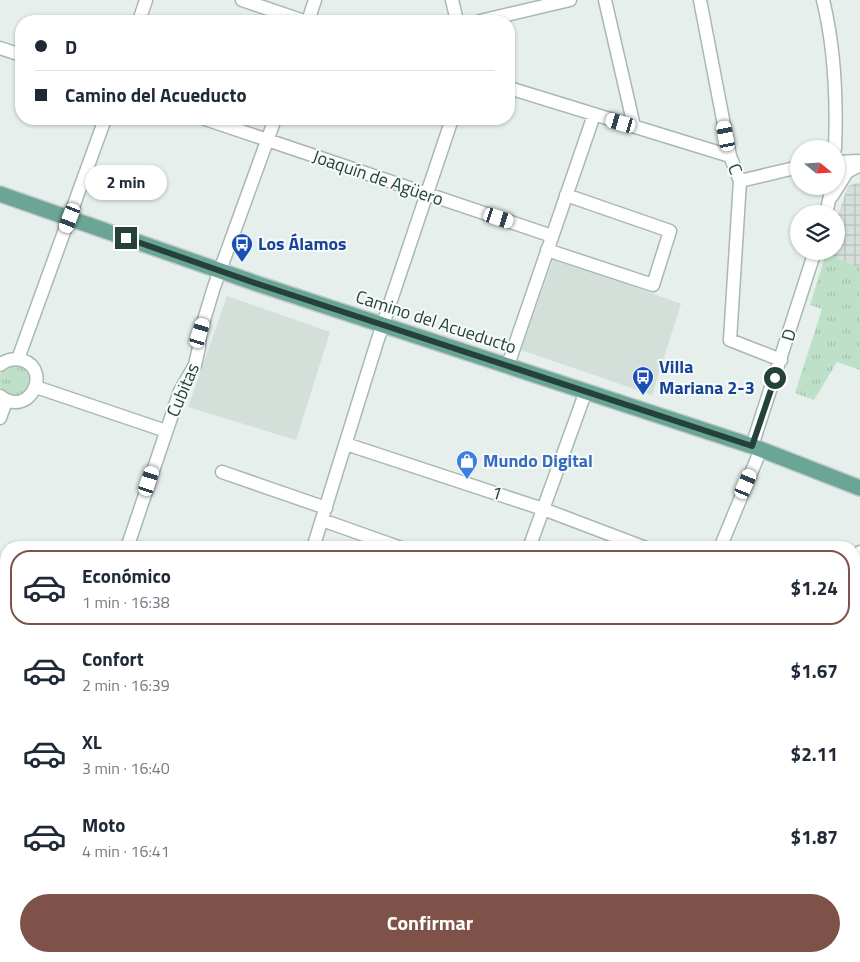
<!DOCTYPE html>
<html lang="es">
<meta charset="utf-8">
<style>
body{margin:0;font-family:"Titillium Web",sans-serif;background:#f6f6f7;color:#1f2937;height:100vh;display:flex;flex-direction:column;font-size:19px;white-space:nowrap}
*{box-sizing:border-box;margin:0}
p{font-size:16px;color:#747a83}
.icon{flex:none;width:28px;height:28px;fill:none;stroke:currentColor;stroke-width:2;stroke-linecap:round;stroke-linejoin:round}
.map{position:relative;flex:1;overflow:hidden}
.sheet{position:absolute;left:0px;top:541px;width:860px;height:421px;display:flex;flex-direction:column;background:#fff;border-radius:20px 20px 0 0;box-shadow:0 1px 4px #0004}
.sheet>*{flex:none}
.hud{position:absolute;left:15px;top:15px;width:500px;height:110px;border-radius:20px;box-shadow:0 1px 4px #0004;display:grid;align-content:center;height:110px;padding:0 20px;background:#fff}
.needle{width:32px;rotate:108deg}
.controls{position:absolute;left:790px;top:140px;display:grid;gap:10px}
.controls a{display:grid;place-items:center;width:55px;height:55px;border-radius:50%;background:#fff;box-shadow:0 1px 4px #0004;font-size:25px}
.end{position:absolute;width:22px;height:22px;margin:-11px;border:6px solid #24423a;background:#fff;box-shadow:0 0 0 2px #fff}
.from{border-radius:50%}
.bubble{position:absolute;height:35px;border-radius:18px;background:#fff;box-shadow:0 1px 4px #0004;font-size:16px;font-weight:700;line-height:35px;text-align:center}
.car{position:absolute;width:15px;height:30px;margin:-15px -8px;border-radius:6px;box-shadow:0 0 4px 1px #0007;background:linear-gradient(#fff 24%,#345 0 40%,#fff 0 76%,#345 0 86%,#fff 0)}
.hud b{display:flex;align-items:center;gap:18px;height:48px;font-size:19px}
.hud b+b{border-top:1px solid #e0e1e3}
.hud i{width:12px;height:12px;background:#1f2937}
ul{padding:9px 0 0;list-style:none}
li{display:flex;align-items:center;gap:15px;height:75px;margin:0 10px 8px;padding:0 10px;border:2px solid transparent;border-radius:20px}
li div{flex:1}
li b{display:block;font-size:19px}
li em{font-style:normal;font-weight:700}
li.on{border-color:#7f5249}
li>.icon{width:45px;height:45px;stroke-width:1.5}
.button{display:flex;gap:10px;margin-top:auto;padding:10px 20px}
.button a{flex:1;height:58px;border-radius:30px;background:#7f5249;color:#fff;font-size:20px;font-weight:700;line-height:58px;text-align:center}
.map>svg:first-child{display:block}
.built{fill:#d4dfda}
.industrial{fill:url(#industrial-grid)}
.grass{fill:url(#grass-tufts)}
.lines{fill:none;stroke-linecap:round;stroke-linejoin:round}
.stream{stroke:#8ec9d4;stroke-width:2.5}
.minor-casing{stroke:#a8b8b2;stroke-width:15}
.major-casing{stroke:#c2cac8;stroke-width:18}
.minor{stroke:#fff;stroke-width:12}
.major{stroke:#6aa596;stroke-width:15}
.route{stroke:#24423a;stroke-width:6}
.labels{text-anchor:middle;stroke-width:4;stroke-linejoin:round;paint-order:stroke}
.street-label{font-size:18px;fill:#24423a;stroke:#f7fbf9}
.transit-label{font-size:18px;font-weight:bold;fill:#164399;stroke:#f7fbf9;text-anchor:start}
.shop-label{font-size:18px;font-weight:bold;fill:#366cbe;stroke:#f7fbf9;text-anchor:start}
</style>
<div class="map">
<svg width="860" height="962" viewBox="0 0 860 962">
<defs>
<pattern id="industrial-grid" width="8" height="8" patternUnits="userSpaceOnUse" patternTransform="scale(1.25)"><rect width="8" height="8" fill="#d4dfda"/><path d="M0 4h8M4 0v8" fill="none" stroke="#b6c1bc"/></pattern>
<pattern id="grass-tufts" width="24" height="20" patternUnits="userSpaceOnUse" patternTransform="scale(1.25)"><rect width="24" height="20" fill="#bfe0c8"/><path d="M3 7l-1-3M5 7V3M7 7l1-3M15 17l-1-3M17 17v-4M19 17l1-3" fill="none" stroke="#a4c1ad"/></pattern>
</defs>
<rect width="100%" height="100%" fill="#e6efeb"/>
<path class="built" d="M554 257 681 304 652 395 521 350Z
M227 296 330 332 296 440 188 407Z"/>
<path class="industrial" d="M860 182V268L826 253 836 251V221L848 186Z"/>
<path class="grass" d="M826 253 860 268V370L837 362 814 400 795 393 822 309 810 305Z
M-1 381a16 16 0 1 1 32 0a16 16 0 1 1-32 0Z
M0 555 6 559V606L0 600Z
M293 956H349L353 962H288Z"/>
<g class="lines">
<path class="stream" d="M0 582 6 588
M344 956 346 962"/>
<g class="minor-casing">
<path id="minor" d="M242 0 304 21
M452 0 457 21
M605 0 634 126
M700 0 730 156 740 181 730 340 781 360
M823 0C835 49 837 99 835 149
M139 21 146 0
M308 21 315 0
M480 21 570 0
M0 48 21 55
M509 88 730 156
M205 119 552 236
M836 162 860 161
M740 181 799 167
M832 196 847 172 860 165
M826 214 832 187
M547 250 653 285 670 231 566 195
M18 359 105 119
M0 365C6 360 13 358 22 360 53 370 29 419 0 396
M508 365 594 115
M36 387 166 431
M0 418 6 401
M346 444 543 509 646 548
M752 446 815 251
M222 472 326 508
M322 520 401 548
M127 548 180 391 195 365 199 347 200 333 214 287 275 119
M313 548 377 342 452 119
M529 548 586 391
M720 548 761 449
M854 566 860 552
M0 609H1
M854 638 860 641
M854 781 860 784
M0 800 6 793
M854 940 860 927
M158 956 164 962
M605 956 617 962
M24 962 30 956
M208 962 214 956
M393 962 399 956
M540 962 543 956
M663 962 666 956
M844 962 846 956"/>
</g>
<g class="major-casing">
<path id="major" d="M0 194 258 284 752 446 860 488"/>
</g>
<use href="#minor" class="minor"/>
<use href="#major" class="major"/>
</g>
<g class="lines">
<path class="route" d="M126 238 258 284 752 446 775 378"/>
</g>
<defs>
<g id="bus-pin" transform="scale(1.125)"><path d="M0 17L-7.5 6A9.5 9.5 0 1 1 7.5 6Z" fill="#1a4fb4" stroke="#f7fbf9"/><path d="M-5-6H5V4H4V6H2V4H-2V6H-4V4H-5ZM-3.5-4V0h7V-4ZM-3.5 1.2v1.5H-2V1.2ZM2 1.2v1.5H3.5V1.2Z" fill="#fff"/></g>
<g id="shop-pin" transform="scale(1.125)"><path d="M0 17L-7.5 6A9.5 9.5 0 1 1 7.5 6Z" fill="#3f7fe0" stroke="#f7fbf9"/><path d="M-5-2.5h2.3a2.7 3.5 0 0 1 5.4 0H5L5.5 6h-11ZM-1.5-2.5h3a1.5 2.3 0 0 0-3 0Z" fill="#fff"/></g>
</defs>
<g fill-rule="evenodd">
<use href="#bus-pin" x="242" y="244"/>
<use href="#bus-pin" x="643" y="377"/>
<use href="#shop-pin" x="467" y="461"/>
</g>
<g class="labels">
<g class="street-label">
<text transform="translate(735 169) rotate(68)" y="6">C</text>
<text transform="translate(378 178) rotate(19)" y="6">Joaquín de Agüero</text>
<text transform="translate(436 322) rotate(18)" y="6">Camino del Acueducto</text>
<text transform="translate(789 335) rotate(-73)" y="6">D</text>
<text transform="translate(183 390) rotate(-67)" y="6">Cubitas</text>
<text transform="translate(497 493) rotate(18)" y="6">1</text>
</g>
<g class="transit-label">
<text x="258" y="250">Los Álamos</text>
<text x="659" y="373">Villa<tspan x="659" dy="21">Mariana 2-3</tspan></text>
</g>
<g class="shop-label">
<text x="483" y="467">Mundo Digital</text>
</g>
</g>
</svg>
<div class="controls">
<a><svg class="needle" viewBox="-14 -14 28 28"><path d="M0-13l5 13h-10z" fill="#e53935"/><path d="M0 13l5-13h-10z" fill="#747a83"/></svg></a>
<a><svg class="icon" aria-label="layers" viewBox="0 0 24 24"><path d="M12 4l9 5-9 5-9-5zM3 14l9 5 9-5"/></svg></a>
</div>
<i class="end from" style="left:775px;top:378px"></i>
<i class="end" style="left:126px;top:238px"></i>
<div class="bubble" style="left:85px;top:165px;width:82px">2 min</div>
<i class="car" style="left:621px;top:123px;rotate:286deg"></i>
<i class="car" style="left:726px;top:136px;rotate:349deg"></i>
<i class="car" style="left:70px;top:218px;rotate:201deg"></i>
<i class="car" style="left:499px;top:218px;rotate:108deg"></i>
<i class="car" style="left:200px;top:333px;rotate:17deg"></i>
<i class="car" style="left:149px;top:481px;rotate:18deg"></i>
<i class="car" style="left:746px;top:484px;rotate:23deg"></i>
<div class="hud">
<b><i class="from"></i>D</b>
<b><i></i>Camino del Acueducto</b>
</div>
<section class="sheet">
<ul>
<li class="on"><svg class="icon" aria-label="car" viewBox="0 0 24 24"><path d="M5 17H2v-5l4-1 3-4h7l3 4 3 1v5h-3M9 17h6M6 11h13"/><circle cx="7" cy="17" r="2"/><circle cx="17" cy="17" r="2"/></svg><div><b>Económico</b><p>1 min · 16:38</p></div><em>$1.24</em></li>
<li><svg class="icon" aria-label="car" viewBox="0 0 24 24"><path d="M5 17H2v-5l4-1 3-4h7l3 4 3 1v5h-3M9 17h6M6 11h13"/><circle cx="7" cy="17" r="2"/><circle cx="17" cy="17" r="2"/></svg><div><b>Confort</b><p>2 min · 16:39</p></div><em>$1.67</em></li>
<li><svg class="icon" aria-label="car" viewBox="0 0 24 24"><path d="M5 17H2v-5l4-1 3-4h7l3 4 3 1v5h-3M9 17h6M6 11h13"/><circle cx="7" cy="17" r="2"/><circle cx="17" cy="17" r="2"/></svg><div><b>XL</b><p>3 min · 16:40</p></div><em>$2.11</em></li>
<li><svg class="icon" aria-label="car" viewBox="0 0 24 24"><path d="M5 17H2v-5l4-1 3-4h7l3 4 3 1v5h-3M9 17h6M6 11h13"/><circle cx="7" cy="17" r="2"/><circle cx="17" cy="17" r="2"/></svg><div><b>Moto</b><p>4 min · 16:41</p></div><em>$1.87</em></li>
</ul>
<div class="button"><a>Confirmar</a></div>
</section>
</div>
